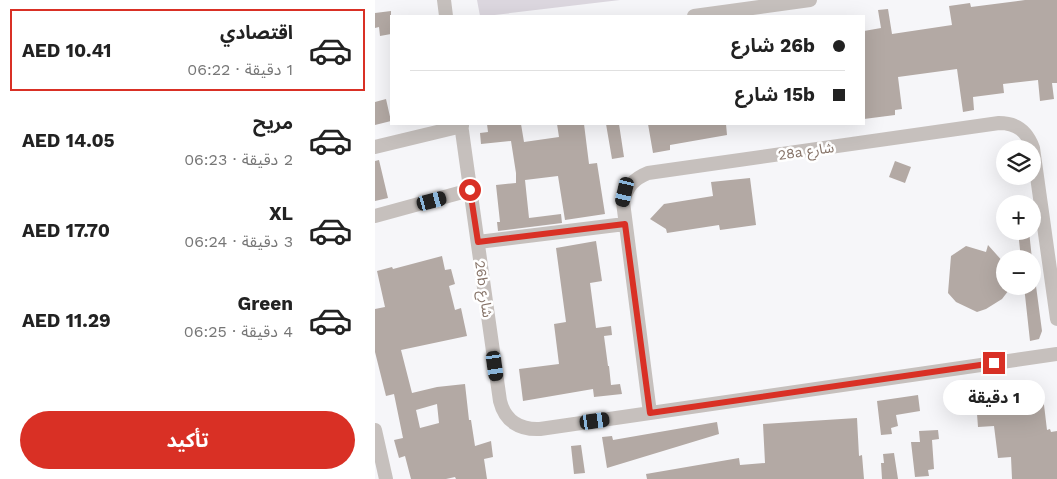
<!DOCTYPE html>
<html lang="ar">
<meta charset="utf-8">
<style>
body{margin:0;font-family:"Work Sans","Noto Sans Arabic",sans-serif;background:#f2f2f2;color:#222;direction:rtl;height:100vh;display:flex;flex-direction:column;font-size:19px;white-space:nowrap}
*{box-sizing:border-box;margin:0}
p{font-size:16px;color:#767676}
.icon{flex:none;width:28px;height:28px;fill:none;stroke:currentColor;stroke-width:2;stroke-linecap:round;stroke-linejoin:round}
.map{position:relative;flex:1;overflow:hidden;direction:ltr}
.details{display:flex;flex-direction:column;background:#fff;width:375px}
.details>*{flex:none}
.hud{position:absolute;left:15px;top:15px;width:475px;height:110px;border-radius:0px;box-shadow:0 5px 20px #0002;direction:rtl;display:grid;align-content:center;height:110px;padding:0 20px;background:#fff}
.fabs{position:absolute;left:621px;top:140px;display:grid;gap:10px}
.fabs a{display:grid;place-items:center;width:45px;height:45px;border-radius:50%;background:#fff;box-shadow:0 5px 20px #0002;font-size:25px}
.end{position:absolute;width:22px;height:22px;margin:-11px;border:6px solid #d93025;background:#fff;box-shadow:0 0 0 2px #fff}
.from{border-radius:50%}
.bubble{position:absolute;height:35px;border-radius:18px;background:#fff;box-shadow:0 5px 20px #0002;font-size:16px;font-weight:700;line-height:35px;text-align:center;direction:rtl}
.car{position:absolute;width:15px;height:30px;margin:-15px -8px;border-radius:6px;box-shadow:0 0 4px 1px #0007;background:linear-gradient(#222 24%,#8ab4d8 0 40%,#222 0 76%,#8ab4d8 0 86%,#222 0)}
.hud b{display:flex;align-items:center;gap:18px;height:48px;font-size:19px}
.hud b+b{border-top:1px solid #e0e0e0}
.hud i{width:12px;height:12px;background:#222}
ul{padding:9px 0 0;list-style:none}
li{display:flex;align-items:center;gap:15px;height:82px;margin:0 10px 8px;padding:0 10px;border:2px solid transparent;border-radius:0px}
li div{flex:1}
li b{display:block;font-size:19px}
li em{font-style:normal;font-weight:700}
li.active{border-color:#d93025}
li>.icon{width:45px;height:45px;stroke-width:1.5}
.primary-button{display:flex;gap:10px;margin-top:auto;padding:10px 20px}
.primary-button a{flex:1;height:58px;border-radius:30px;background:#d93025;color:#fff;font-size:20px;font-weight:700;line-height:58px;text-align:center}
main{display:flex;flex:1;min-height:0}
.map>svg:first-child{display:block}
.green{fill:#dcd7df}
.building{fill:#b3a9a4;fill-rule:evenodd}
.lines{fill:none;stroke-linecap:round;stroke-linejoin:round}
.minor{stroke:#c6c0bd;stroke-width:14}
.route{stroke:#d93025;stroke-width:6}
.labels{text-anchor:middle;stroke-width:5;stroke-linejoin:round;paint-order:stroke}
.street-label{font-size:14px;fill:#867368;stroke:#fff}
</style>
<main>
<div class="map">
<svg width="682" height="479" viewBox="0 0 682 479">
<rect width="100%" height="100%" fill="#f6f6f9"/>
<path class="green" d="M102 0H245L111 16H105Z"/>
<path class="building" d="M650 0H682V83H677L679 99 665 101 663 80 628 84 629 93 598 97 599 110 588 112 582 69 523 77 527 109 520 110V115L489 119V31L506 28 503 10 513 9 517 34 577 25 574 6 595 3 596 7Z
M16 11V34L5 36 4 27 0 28V13Z
M11 99 16 121 0 125V102Z
M112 124H146L149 142 184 137 182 124H209L214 164 222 163 230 214 190 220 183 176 150 180 154 218 186 214 187 223 123 231 122 222H125L121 185 141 183V173L136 141 106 144 105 133 113 132Z
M231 124H244L249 157 237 159Z
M273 124H351L352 135 295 145V150L278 153Z
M4 160 13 198 0 201V161Z
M520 161 536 167 530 183 514 177Z
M375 178 381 225 345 230 344 225 292 233 291 229 275 219 289 204 338 196 336 182Z
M643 231H654L657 259H646Z
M221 241 227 281 215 283 221 328 236 326 237 335 229 336 233 366H234L236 385 245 384 247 394 219 397 218 389 148 401 144 369 184 364 179 324 191 322 181 248Z
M613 245 630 264V286H637L627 299 611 309 602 312 581 302 573 293 576 256 591 246 611 252Z
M67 256 70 270 76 269 80 284 74 286 80 310 86 308 92 336 26 350 37 393 62 387 90 384 94 420H96L100 446 116 441 118 457 109 459 112 479H81L80 477 71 479H36L30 456 24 458 19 440 28 438 19 394 11 396 0 352V309L10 307 2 271 17 267 18 269ZM62 404 64 423 45 428 41 410Z
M649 286H661L667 331 664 339 655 341Z
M614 387 615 396 631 394 632 403 659 399 657 390 667 388 672 430 675 429 676 432 682 431V479H637L636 457 623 458 619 426 603 427 600 388Z
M543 395 545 411 521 415 523 426 516 428 517 434 506 435 502 401Z
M482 418 484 456 487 455 489 479H272L271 474 364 458 365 465 390 463 388 424Z
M342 422 344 434 232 468 227 437 237 436 238 440Z
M563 430 564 439 557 440 559 469 553 470 554 476 540 477 536 442H545L544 431Z
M206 445 210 473 199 474 196 446Z
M519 453 523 479H507L506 463H509L508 454Z"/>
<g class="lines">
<path class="minor" d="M69 0 71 16
M319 16 435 0
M86 124 125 401C130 421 144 430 165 429L682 354
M0 147 87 126
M0 216 95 190
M103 242 250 224
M275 413 248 202C252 187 258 179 273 173L624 123C642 123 652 131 658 148L682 319
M0 430 11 479"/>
</g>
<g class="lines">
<path class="route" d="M95 190 103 242 250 224 275 413 619 363"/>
</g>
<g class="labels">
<g class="street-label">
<text transform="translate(431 151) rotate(-8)" y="5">28a شارع</text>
<text transform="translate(109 289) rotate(82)" y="5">26b شارع</text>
</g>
</g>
</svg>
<div class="fabs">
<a><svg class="icon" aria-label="layers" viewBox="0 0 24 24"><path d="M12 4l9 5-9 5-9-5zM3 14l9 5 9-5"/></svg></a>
<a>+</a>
<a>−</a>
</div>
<i class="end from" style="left:95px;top:190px"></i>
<i class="end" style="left:619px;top:363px"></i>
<div class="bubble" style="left:568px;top:380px;width:102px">1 دقيقة</div>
<i class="car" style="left:250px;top:192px;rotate:193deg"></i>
<i class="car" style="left:57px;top:201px;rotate:75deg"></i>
<i class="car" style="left:120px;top:366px;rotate:172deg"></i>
<i class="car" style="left:220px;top:421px;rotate:82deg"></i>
<div class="hud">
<b><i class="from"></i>26b شارع</b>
<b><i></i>15b شارع</b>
</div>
</div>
<section class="details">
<ul>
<li class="active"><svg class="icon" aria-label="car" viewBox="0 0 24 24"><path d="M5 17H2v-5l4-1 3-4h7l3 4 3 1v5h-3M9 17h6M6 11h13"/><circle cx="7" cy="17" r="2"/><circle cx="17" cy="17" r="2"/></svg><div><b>اقتصادي</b><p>1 دقيقة · 06:22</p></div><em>AED 10.41</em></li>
<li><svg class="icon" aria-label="car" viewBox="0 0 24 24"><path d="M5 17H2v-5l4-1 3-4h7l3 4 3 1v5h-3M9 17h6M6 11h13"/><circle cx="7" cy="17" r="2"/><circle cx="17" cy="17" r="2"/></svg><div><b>مريح</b><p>2 دقيقة · 06:23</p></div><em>AED 14.05</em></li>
<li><svg class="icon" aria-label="car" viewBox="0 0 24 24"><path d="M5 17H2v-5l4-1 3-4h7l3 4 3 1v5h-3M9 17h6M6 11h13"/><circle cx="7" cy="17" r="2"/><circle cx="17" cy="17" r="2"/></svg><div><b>XL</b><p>3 دقيقة · 06:24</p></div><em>AED 17.70</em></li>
<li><svg class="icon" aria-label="car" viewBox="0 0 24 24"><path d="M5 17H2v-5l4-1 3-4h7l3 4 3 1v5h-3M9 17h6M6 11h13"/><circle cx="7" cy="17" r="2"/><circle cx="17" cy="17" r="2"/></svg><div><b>Green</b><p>4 دقيقة · 06:25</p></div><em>AED 11.29</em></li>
</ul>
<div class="primary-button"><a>تأكيد</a></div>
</section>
</main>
